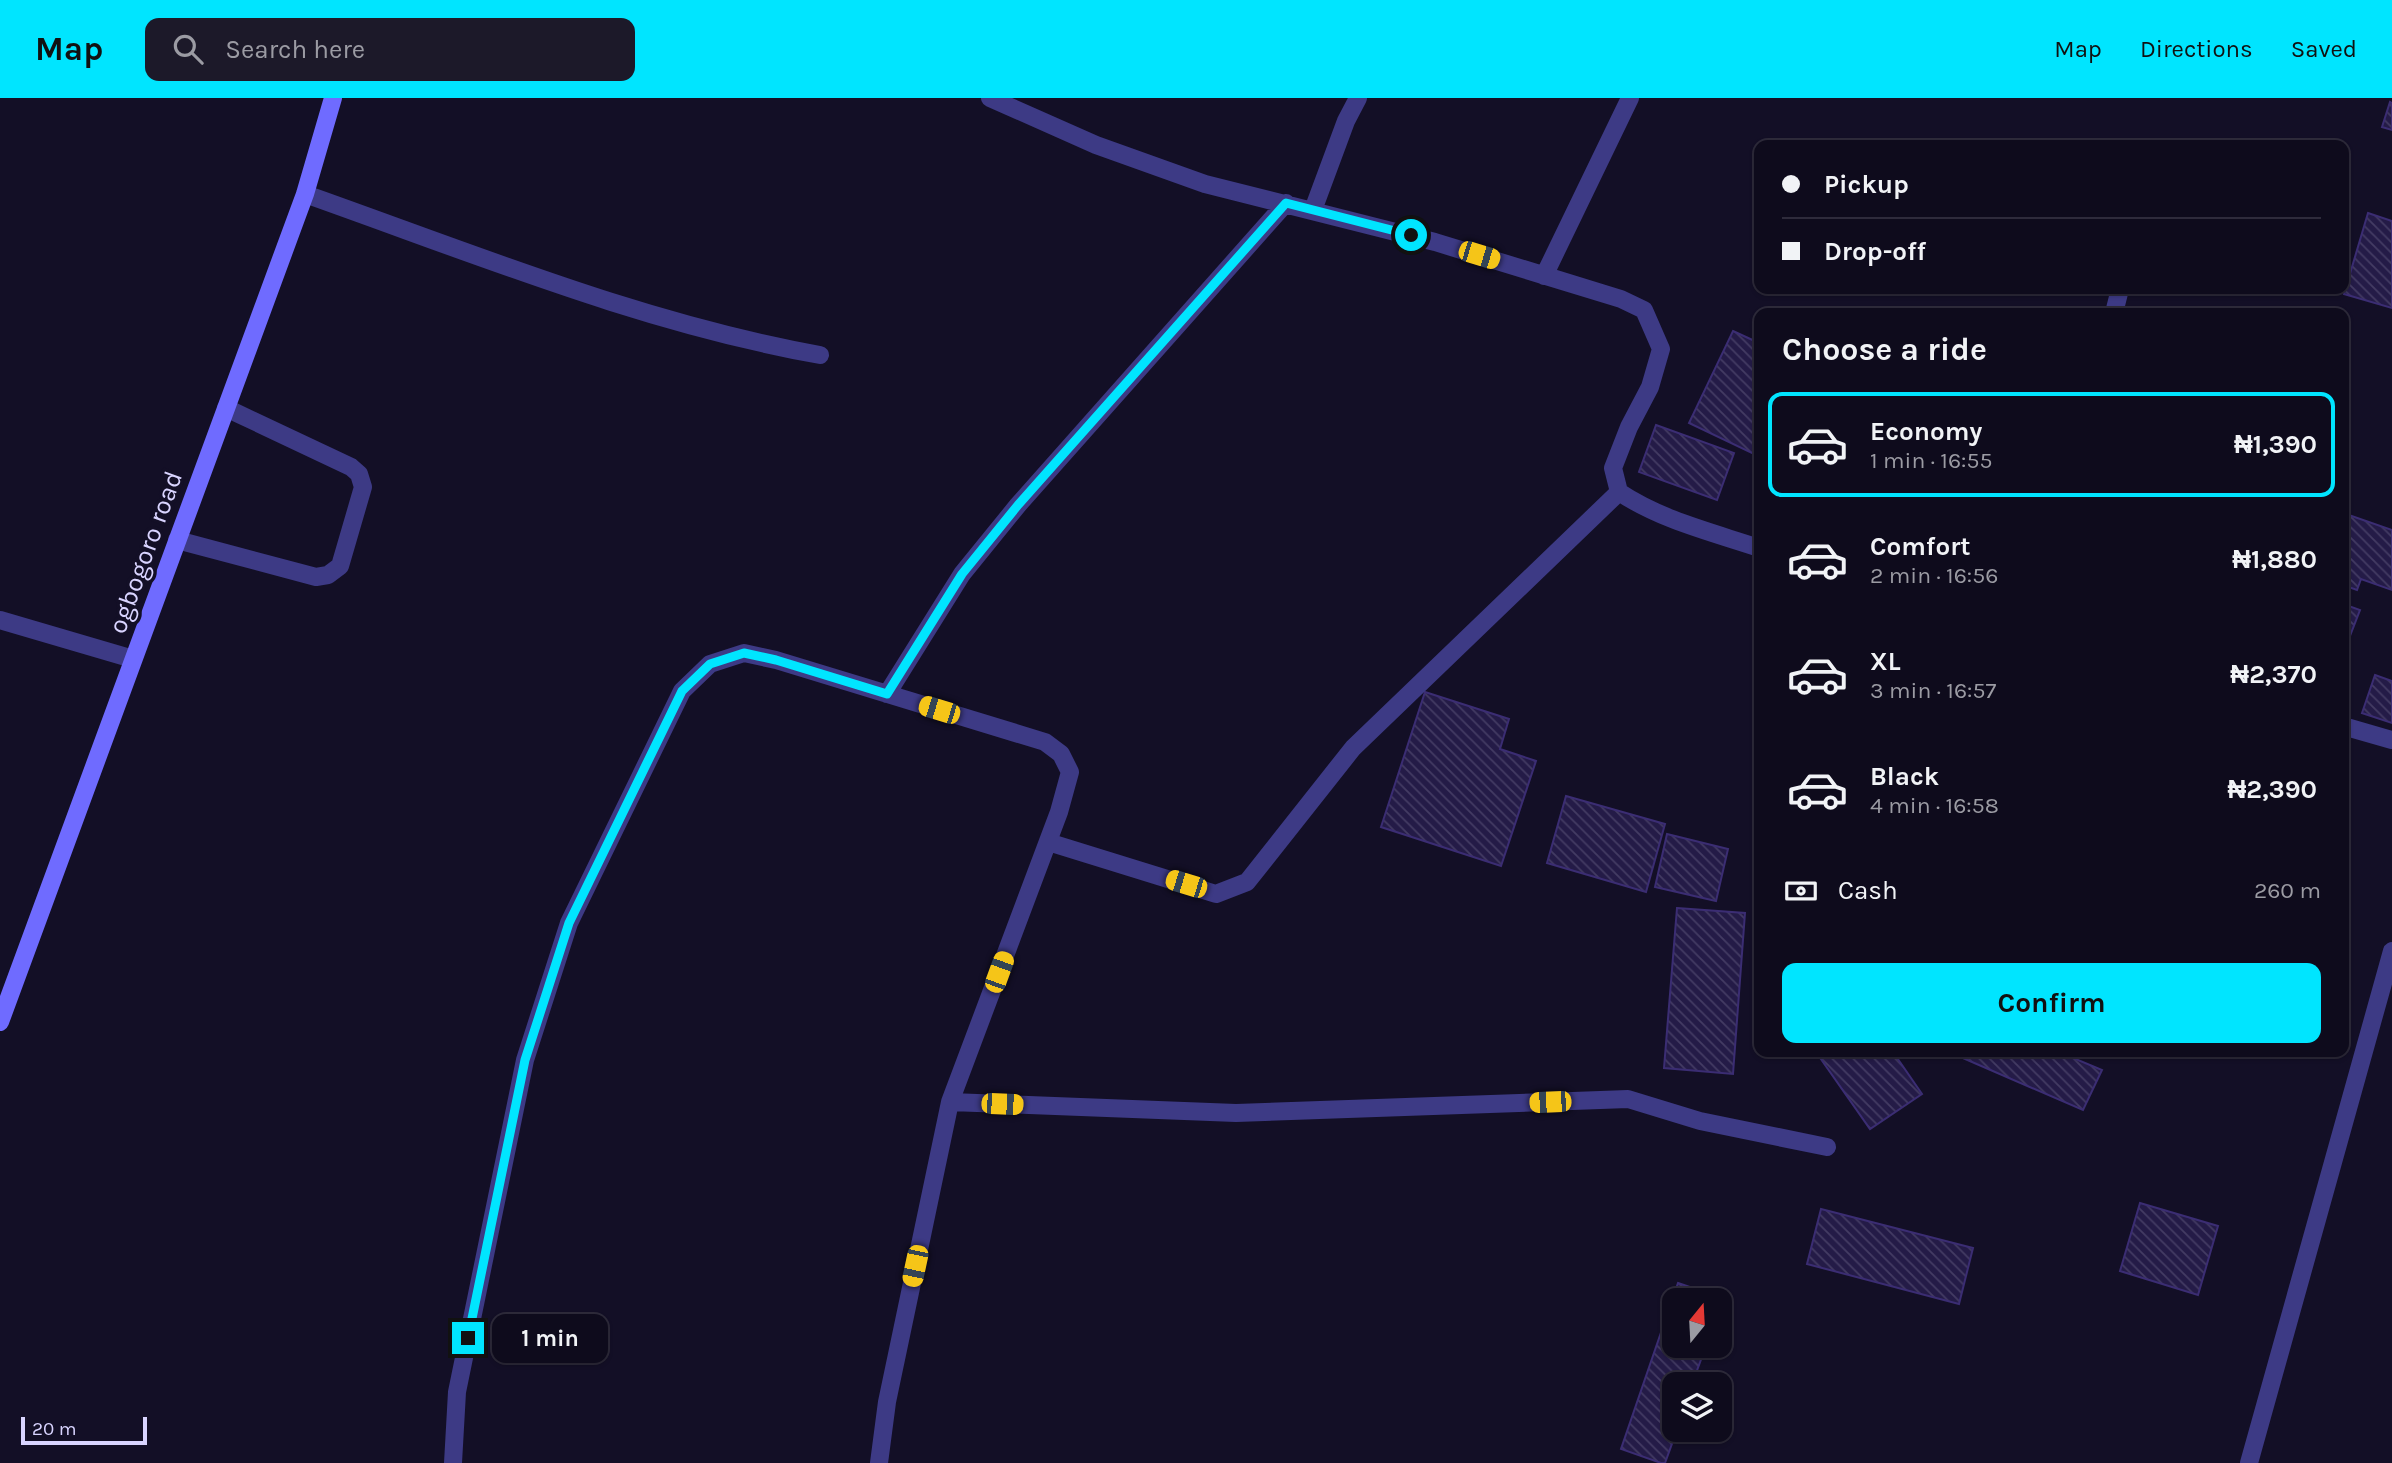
<!DOCTYPE html>
<meta charset="utf-8">
<style>
body{margin:0;font-family:Karla,sans-serif;background:#1c1929;color:#f1f3f6;height:100vh;display:flex;flex-direction:column;font-size:26px;white-space:nowrap}
*{box-sizing:border-box;margin:0}
p{font-size:23px;color:#9b9ba3}
.icon{flex:none;width:38px;height:38px;fill:none;stroke:currentColor;stroke-width:2;stroke-linecap:round;stroke-linejoin:round}
.map{position:relative;flex:1;overflow:hidden}
.side{position:absolute;left:1754px;top:210px;width:595px;height:749px;display:flex;flex-direction:column;background:#0e0b1c;border-radius:14px;box-shadow:0 2px 5px #0004,0 0 0 2px #2e2b3b}
.side>*{flex:none}
.guide{position:absolute;left:1754px;top:42px;width:595px;height:154px;border-radius:14px;box-shadow:0 2px 5px #0004,0 0 0 2px #2e2b3b;display:grid;align-content:center;height:154px;padding:0 28px;background:#0e0b1c}
.needle{width:46px;rotate:18deg}
.fabs{position:absolute;left:1662px;top:1190px;display:grid;gap:14px}
.fabs a{display:grid;place-items:center;width:70px;height:70px;border-radius:14px;background:#0e0b1c;box-shadow:0 2px 5px #0004,0 0 0 2px #2e2b3b;font-size:35px}
.scale{position:absolute;left:21px;bottom:18px;width:126px;box-sizing:border-box;padding-left:7px;border:4px solid #d9d4ff;border-top:0;font-size:19px;line-height:24px;white-space:nowrap;color:#d9d4ff;-webkit-text-stroke:5px #130f26;paint-order:stroke}
.end{position:absolute;width:32px;height:32px;margin:-16px;border:9px solid #00e5ff;background:#111;box-shadow:0 0 0 4px #111}
.from{border-radius:50%}
.bubble{position:absolute;height:49px;border-radius:14px;background:#0e0b1c;box-shadow:0 2px 5px #0004,0 0 0 2px #2e2b3b;font-size:23px;font-weight:700;line-height:49px;text-align:center}
.car{position:absolute;width:21px;height:42px;margin:-21px -10px;border-radius:9px;box-shadow:0 0 5px 2px #0007;background:linear-gradient(#f5c518 24%,#345 0 40%,#f5c518 0 76%,#345 0 86%,#f5c518 0)}
.guide b{display:flex;align-items:center;gap:24px;height:66px;font-size:26px}
.guide b+b{border-top:2px solid #2e2b3b}
.guide i{width:18px;height:18px;background:#f1f3f6}
ul{padding:0;list-style:none}
li{display:flex;align-items:center;gap:21px;height:105px;margin:0 14px 10px;padding:0 14px;border:4px solid transparent;border-radius:14px}
li div{flex:1}
li b{display:block;font-size:26px}
li em{font-style:normal;font-weight:700}
li.on{border-color:#00e5ff}
li>.icon{width:63px;height:63px;stroke-width:1.5}
h2{padding:0 28px;font-size:32px;line-height:84px}
.pay{display:flex;align-items:center;gap:18px;height:77px;padding:0 28px;font-size:26px}
.pay p{margin-inline-start:auto}
.action{display:flex;gap:14px;margin-top:auto;padding:14px 28px}
.action a{flex:1;height:80px;border-radius:14px;background:#00e5ff;color:#111;font-size:28px;font-weight:700;line-height:80px;text-align:center}
header{display:flex;align-items:center;gap:42px;box-sizing:border-box;height:98px;padding:0 35px;background:#00e5ff;color:#111}
header strong{font-size:33px}
nav{display:flex;gap:38px;margin-inline-start:auto;font-size:24px}
.search{width:490px;height:63px;background:#1c1929;display:flex;align-items:center;gap:18px;box-sizing:border-box;padding:0 24px;border-radius:14px;color:#9b9ba3;font-size:26px}
.map>svg:first-child{display:block}
.building{fill:url(#building-back-hatch);stroke:#3b2d73;stroke-width:2}
.lines{fill:none;stroke-linecap:round;stroke-linejoin:round}
.lane{stroke:#3d3a85;stroke-width:18}
.street{stroke:#3d3a85;stroke-width:18}
.secondary{stroke:#6f6bff;stroke-width:18}
.route{stroke:#00e5ff;stroke-width:9}
.labels{text-anchor:middle;stroke-width:7;stroke-linejoin:round;paint-order:stroke}
.street-label{font-size:26px;fill:#d9d4ff;stroke:#130f26}
</style>
<header>
<strong>Map</strong>
<div class="search"><svg class="icon" aria-label="search" viewBox="0 0 24 24"><circle cx="10" cy="10" r="6"/><path d="M15 15l6 6"/></svg>Search here</div>
<nav><a>Map</a><a>Directions</a><a>Saved</a></nav>
</header>
<div class="map">
<svg width="2392" height="1365" viewBox="0 0 2392 1365">
<defs>
<pattern id="building-back-hatch" width="6" height="6" patternUnits="userSpaceOnUse" patternTransform="scale(1.75)"><rect width="6" height="6" fill="#241b47"/><path d="M-1 5l2 2M0 0l6 6M5-1l2 2" fill="none" stroke="#433b63"/></pattern>
</defs>
<rect width="100%" height="100%" fill="#130f26"/>
<path class="building" d="M2390 4 2392 5V32L2382 29Z
M2368 115 2392 123V210L2344 196Z
M1733 233 1759 245V346L1754 356 1689 325Z
M1656 327 1734 355 1717 402 1639 374Z
M2343 415 2392 432V492L2361 481 2357 492 2343 487Z
M2343 506 2360 512 2343 556Z
M2375 577 2392 583V625L2362 615Z
M1425 594 1509 621 1500 651 1536 663 1501 768 1381 729Z
M1566 698 1665 726 1646 794 1547 765Z
M1667 736 1728 751 1716 803 1655 789Z
M1677 810 1745 815 1733 976 1664 970Z
M1816 954H1893L1922 996 1870 1031Z
M1949 954H2059L2102 972 2083 1012Z
M2140 1105 2218 1128 2198 1197 2120 1173Z
M1821 1111 1973 1150 1959 1206 1807 1166Z
M1678 1185 1722 1200 1720 1206V1202H1675V1248H1706L1692 1286H1675V1332H1677L1665 1365H1661L1621 1351Z"/>
<g class="lines">
<path class="lane" d="M2114 215 2120 191
M177 442 316 479 328 477 340 468 363 389 359 376 351 369 226 310
M0 522 133 561"/>
<path class="street" d="M990 0 1096 47 1205 86 1435 144 1621 201 1644 212 1661 251 1650 289 1629 329 1613 370 1619 394C1661 422 1711 434 1759 450
M305 96C475 156 642 225 820 257
M1313 112 1346 23 1358 0
M1544 178 1630 0
M887 596 962 476 1018 407 1286 105
M2343 628 2392 642
M1048 744 1216 796 1247 784 1353 650 1619 394
M950 1004 1236 1015 1628 1001 1700 1023 1827 1049
M453 1365 457 1294 525 962 569 825 682 593 710 566 744 555 776 562 1045 644 1061 656 1070 674 1059 714 950 1004 887 1304 879 1365
M2249 1365 2392 853"/>
<path class="secondary" d="M0 924 305 96 333 0"/>
</g>
<g class="lines">
<path class="route" d="M468 1240 525 962 569 825 682 593 710 566 744 555 776 562 887 596 962 476 1018 407 1286 105 1411 137"/>
</g>
<g class="labels">
<g class="street-label">
<text transform="translate(145 454) rotate(-70)" y="9">ogbogoro road</text>
</g>
</g>
</svg>
<div class="fabs">
<a><svg class="needle" viewBox="-14 -14 28 28"><path d="M0-13l5 13h-10z" fill="#e53935"/><path d="M0 13l5-13h-10z" fill="#9b9ba3"/></svg></a>
<a><svg class="icon" aria-label="layers" viewBox="0 0 24 24"><path d="M12 4l9 5-9 5-9-5zM3 14l9 5 9-5"/></svg></a>
</div>
<div class="scale">20 m</div>
<i class="end from" style="left:1411px;top:137px"></i>
<i class="end" style="left:468px;top:1240px"></i>
<div class="bubble" style="left:492px;top:1216px;width:116px">1 min</div>
<i class="car" style="left:1479px;top:157px;rotate:107deg"></i>
<i class="car" style="left:939px;top:612px;rotate:287deg"></i>
<i class="car" style="left:1186px;top:786px;rotate:287deg"></i>
<i class="car" style="left:999px;top:874px;rotate:20deg"></i>
<i class="car" style="left:1550px;top:1004px;rotate:268deg"></i>
<i class="car" style="left:1002px;top:1006px;rotate:92deg"></i>
<i class="car" style="left:915px;top:1168px;rotate:192deg"></i>
<div class="guide">
<b><i class="from"></i>Pickup</b>
<b><i></i>Drop-off</b>
</div>
<section class="side">
<h2>Choose a ride</h2>
<ul>
<li class="on"><svg class="icon" aria-label="car" viewBox="0 0 24 24"><path d="M5 17H2v-5l4-1 3-4h7l3 4 3 1v5h-3M9 17h6M6 11h13"/><circle cx="7" cy="17" r="2"/><circle cx="17" cy="17" r="2"/></svg><div><b>Economy</b><p>1 min · 16:55</p></div><em>₦1,390</em></li>
<li><svg class="icon" aria-label="car" viewBox="0 0 24 24"><path d="M5 17H2v-5l4-1 3-4h7l3 4 3 1v5h-3M9 17h6M6 11h13"/><circle cx="7" cy="17" r="2"/><circle cx="17" cy="17" r="2"/></svg><div><b>Comfort</b><p>2 min · 16:56</p></div><em>₦1,880</em></li>
<li><svg class="icon" aria-label="car" viewBox="0 0 24 24"><path d="M5 17H2v-5l4-1 3-4h7l3 4 3 1v5h-3M9 17h6M6 11h13"/><circle cx="7" cy="17" r="2"/><circle cx="17" cy="17" r="2"/></svg><div><b>XL</b><p>3 min · 16:57</p></div><em>₦2,370</em></li>
<li><svg class="icon" aria-label="car" viewBox="0 0 24 24"><path d="M5 17H2v-5l4-1 3-4h7l3 4 3 1v5h-3M9 17h6M6 11h13"/><circle cx="7" cy="17" r="2"/><circle cx="17" cy="17" r="2"/></svg><div><b>Black</b><p>4 min · 16:58</p></div><em>₦2,390</em></li>
</ul>
<div class="pay"><svg class="icon" aria-label="cash" viewBox="0 0 24 24"><path d="M3 7h18v10H3z"/><circle cx="12" cy="12" r="2"/></svg>Cash<p>260 m</p></div>
<div class="action"><a>Confirm</a></div>
</section>
</div>
